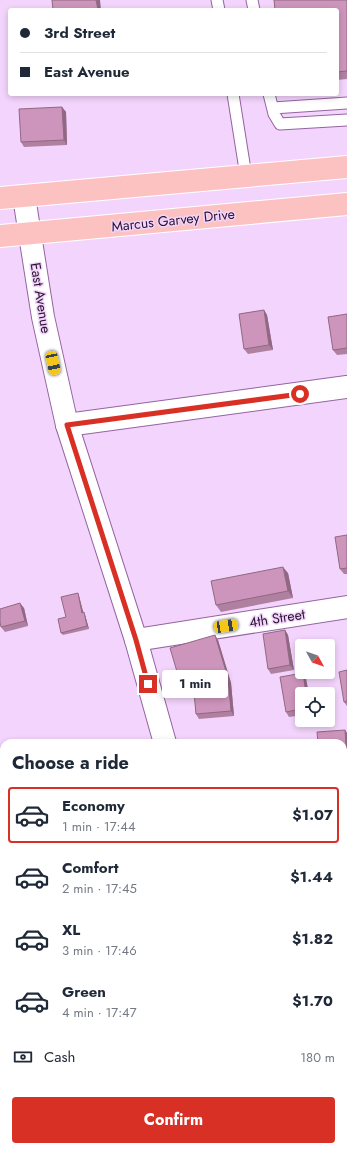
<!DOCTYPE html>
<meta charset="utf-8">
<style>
body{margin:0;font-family:Jost,sans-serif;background:#f2f2f3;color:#1f2937;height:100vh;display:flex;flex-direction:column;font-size:15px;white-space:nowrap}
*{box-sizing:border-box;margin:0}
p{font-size:13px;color:#747a83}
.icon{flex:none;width:22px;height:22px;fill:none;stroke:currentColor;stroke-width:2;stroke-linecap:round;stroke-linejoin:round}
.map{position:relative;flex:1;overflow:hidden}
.drawer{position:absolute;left:0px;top:739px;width:347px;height:412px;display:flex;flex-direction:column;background:#fff;border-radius:12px 12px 0 0;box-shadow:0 2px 6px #0003}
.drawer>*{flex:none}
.top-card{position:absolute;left:8px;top:8px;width:331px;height:88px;border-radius:4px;box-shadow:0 2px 6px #0003;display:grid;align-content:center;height:88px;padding:0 12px;background:#fff}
.needle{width:26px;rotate:130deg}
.buttons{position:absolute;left:295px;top:639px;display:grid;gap:8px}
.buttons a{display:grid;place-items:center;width:40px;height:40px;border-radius:4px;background:#fff;box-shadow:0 2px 6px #0003;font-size:20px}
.end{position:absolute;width:18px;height:18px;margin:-9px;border:5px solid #d93025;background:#fff;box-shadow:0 0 0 2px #fff}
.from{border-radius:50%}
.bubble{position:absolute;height:28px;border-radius:4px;background:#fff;box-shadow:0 2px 6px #0003;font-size:13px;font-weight:700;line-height:28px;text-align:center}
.car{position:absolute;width:12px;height:24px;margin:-12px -6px;border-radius:5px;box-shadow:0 0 3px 1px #0007;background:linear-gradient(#f5c518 24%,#345 0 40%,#f5c518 0 76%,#345 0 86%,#f5c518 0)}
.top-card b{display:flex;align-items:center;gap:14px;height:38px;font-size:15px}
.top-card b+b{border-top:1px solid #e0e1e3}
.top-card i{width:10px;height:10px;background:#1f2937}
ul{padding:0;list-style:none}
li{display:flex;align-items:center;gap:12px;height:56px;margin:0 8px 6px;padding:0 4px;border:2px solid transparent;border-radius:4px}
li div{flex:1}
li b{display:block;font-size:15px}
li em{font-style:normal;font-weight:700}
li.selected{border-color:#d93025}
li>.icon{width:36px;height:36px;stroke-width:1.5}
h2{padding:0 12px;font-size:18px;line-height:48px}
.pay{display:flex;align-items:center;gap:10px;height:44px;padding:0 12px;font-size:15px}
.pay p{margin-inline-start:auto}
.cta{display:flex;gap:8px;margin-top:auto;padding:8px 12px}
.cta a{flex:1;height:46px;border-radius:4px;background:#d93025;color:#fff;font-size:16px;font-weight:700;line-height:46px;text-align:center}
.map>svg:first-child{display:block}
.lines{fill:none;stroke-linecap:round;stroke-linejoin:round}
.service-casing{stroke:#9464a1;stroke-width:13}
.minor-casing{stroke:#9464a1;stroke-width:24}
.secondary-casing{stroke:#9464a1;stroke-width:24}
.trunk-casing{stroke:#fff;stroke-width:24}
.service{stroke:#fff;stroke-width:11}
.minor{stroke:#fff;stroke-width:22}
.secondary{stroke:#fff;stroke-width:22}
.trunk{stroke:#fcc2c2;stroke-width:22}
.wall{fill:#b080a1}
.shaded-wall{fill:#906883}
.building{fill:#cd95bb;stroke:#906883}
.route{stroke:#d93025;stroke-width:5}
.labels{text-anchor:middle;stroke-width:3;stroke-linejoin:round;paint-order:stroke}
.street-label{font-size:14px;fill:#27142d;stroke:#f3d4fc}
</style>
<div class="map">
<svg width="347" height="1151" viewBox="0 0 347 1151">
<rect width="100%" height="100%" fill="#f3d4fc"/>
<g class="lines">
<g class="service-casing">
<path id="service" d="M217 0 219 10
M252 0 254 10
M233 94 246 176
M269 94 274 114 280 124 347 120
M273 108 347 103"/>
</g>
<g class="minor-casing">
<path id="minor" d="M67 425 347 387
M136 640 347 607
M343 810H347
M343 1023 347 1022"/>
</g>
<g class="secondary-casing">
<path id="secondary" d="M24 197 43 317 67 425 136 640 165 743
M277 1147 279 1151"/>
</g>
<g class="trunk-casing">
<path id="trunk" d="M0 198 347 167
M0 236 347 204"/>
</g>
<use href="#service" class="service"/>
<use href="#minor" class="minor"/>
<use href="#secondary" class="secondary"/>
<use href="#trunk" class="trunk"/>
</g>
<path class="wall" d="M347 0V79L337 80V10Z
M62 107 66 112 67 145 24 147 21 142Z
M264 310 267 315 273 350 248 354 244 349Z
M347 314V354L337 355 333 350Z
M347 535V574H344L340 569Z
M288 573 293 598 221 612 216 605Z
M79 596 83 612 85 615 89 629 63 635 61 633 66 617Z
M24 608 28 626 5 632 1 627Z
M285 630 288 635 294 670 271 674 268 669Z
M218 640 231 683 234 716 199 719 196 714 193 677 182 680 178 675Z
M347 670V706L344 702Z
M306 678 302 694V715L289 717 286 712Z
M345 730 347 733V782L343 783V743Z
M343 836H347V898H343Z
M347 1034V1082H343V1035Z
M347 1116V1151H323L321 1149Z
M108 1147H135L123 1151H110Z"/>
<path class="shaded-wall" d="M96 0H100L101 10H98Z
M62 107 66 112 67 145 64 140Z
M264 310 267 315 273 350 269 345Z
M283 567 288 573 293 598 288 591Z
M78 593 79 596 84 615 82 613Z
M20 603 24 608 28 626 25 621Z
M84 612 85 615 89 629 87 626Z
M285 630 288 635 294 670 290 665Z
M215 635 218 640 231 683 234 716 231 711Z
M303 673 306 678 309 694H306Z
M345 730 347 733V759Z"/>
<path class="building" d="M52 0H96L98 10H53Z
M274 0H347V71L337 72V10H275Z
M62 107 64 140 21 142 19 109Z
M264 310 269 345 244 349 239 314Z
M347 314V348L333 350 328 317Z
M347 535V568L340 569 335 537Z
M283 567 288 591 216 605 211 581Z
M78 593 82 613 84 612 87 626 61 633 58 619 66 617 61 597Z
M20 603 25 621 1 627 0 622V609Z
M285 630 290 665 268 669 263 634Z
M215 635 228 678 231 711 196 714 192 671 178 675 170 648Z
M347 670V701L344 702 339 672Z
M303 673 306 694H302V709L286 712 280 677Z
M345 730 347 759V776L343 777V743H318L317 732Z
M343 836H347V891H343Z
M347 1034V1075L343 1076V1035Z
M343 1116H347V1151H335L334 1147 321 1149V1147H343Z
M108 1147H117L109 1150Z"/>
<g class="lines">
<path class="route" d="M148 684 136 640 67 425 300 394"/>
</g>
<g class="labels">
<g class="street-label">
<text transform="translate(173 220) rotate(-6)" y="5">Marcus Garvey Drive</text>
<text transform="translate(41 298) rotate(81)" y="5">East Avenue</text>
<text transform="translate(277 618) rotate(-9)" y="5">4th Street</text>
</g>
</g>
</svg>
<div class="buttons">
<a><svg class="needle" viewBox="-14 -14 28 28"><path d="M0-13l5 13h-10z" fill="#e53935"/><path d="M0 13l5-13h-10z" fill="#747a83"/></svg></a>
<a><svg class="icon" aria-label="locate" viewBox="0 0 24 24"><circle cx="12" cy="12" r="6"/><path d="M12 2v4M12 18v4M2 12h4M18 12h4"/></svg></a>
</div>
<i class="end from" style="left:300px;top:394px"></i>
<i class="end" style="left:148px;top:684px"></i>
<div class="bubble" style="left:162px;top:670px;width:66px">1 min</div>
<i class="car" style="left:53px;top:363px;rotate:168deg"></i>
<i class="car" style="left:226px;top:626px;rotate:81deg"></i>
<div class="top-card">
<b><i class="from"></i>3rd Street</b>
<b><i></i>East Avenue</b>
</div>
<section class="drawer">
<h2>Choose a ride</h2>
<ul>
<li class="selected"><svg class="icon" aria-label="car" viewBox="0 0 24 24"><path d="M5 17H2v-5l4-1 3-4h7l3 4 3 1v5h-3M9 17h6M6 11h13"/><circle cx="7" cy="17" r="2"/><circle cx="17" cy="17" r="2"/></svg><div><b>Economy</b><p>1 min · 17:44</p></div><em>$1.07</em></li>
<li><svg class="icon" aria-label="car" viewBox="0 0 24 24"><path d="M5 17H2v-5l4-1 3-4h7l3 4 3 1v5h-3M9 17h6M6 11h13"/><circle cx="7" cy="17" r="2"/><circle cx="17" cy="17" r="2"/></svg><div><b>Comfort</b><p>2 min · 17:45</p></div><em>$1.44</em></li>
<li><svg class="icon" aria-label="car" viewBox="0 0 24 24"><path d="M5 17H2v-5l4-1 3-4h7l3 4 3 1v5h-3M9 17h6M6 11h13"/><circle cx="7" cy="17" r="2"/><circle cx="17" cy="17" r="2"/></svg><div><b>XL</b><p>3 min · 17:46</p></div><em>$1.82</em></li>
<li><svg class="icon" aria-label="car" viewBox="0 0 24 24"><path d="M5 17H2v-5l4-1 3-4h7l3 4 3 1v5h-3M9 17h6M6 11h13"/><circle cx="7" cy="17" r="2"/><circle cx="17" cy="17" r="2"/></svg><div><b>Green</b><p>4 min · 17:47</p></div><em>$1.70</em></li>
</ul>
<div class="pay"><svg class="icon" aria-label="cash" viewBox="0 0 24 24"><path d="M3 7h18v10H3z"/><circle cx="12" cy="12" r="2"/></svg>Cash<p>180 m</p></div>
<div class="cta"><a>Confirm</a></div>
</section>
</div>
